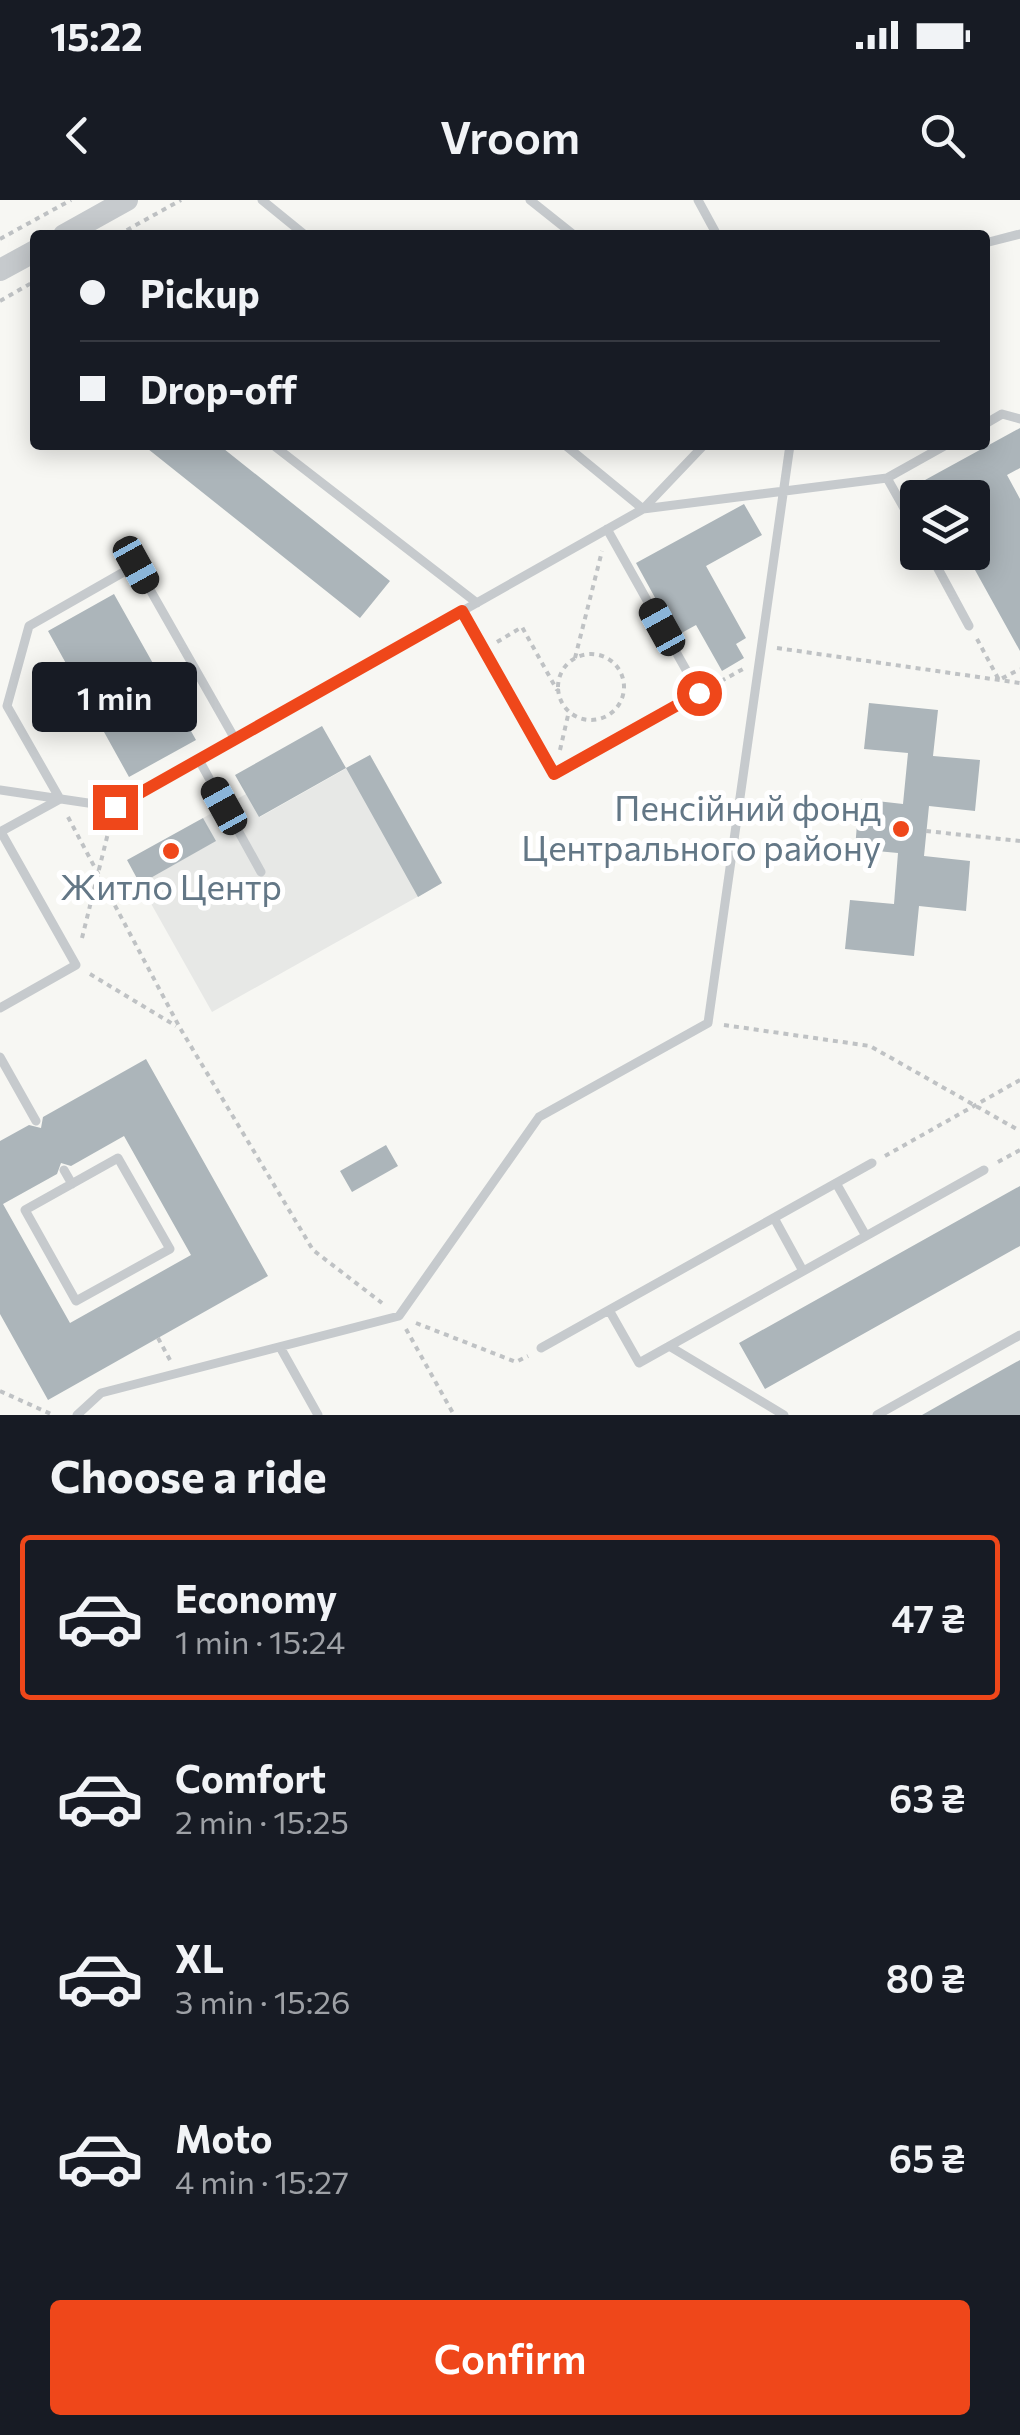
<!DOCTYPE html>
<meta charset="utf-8">
<style>
body{margin:0;font-family:Commissioner,sans-serif;background:#242831;color:#f1f3f6;height:100vh;display:flex;flex-direction:column;font-size:38px;white-space:nowrap}
*{box-sizing:border-box;margin:0}
p{font-size:32px;color:#9ea1a6}
.icon{flex:none;width:55px;height:55px;fill:none;stroke:currentColor;stroke-width:2;stroke-linecap:round;stroke-linejoin:round}
.map{position:relative;height:1215px;overflow:hidden}
.drawer{display:flex;flex-direction:column;background:#171b24;flex:1}
.drawer>*{flex:none}
.top-card{position:absolute;left:30px;top:30px;width:960px;height:220px;border-radius:10px;box-shadow:0 5px 25px #0003;display:grid;align-content:center;height:220px;padding:0 50px;background:#171b24}
.buttons{position:absolute;left:900px;top:280px;display:grid;gap:20px}
.buttons a{display:grid;place-items:center;width:90px;height:90px;border-radius:10px;background:#171b24;box-shadow:0 5px 25px #0003;font-size:50px}
.end{position:absolute;width:45px;height:45px;margin:-22px;border:12px solid #ef471a;background:#fff;box-shadow:0 0 0 5px #fff}
.from{border-radius:50%}
.bubble{position:absolute;height:70px;border-radius:10px;background:#171b24;box-shadow:0 5px 25px #0003;font-size:32px;font-weight:600;line-height:70px;text-align:center}
.car{position:absolute;width:30px;height:60px;margin:-30px -15px;border-radius:12px;box-shadow:0 0 8px 2px #0007;background:linear-gradient(#222 24%,#8ab4d8 0 40%,#222 0 76%,#8ab4d8 0 86%,#222 0)}
.top-card b{display:flex;align-items:center;gap:35px;height:95px;font-size:38px}
.top-card b+b{border-top:2px solid #363941}
.top-card i{width:25px;height:25px;background:#f1f3f6}
ul{padding:0;list-style:none}
li{display:flex;align-items:center;gap:30px;height:165px;margin:0 20px 15px;padding:0 30px;border:5px solid transparent;border-radius:10px}
li div{flex:1}
li b{display:block;font-size:38px}
li em{font-style:normal;font-weight:600}
li.selected{border-color:#ef471a}
li>.icon{width:90px;height:90px;stroke-width:1.5}
h2{padding:0 50px;font-size:45px;line-height:120px}
.cta{display:flex;gap:20px;margin-top:auto;padding:20px 50px}
.cta a{flex:1;height:115px;border-radius:10px;background:#ef471a;color:#fff;font-size:40px;font-weight:600;line-height:115px;text-align:center}
.status{display:flex;justify-content:space-between;align-items:center;height:70px;padding:0 50px;background:#171b24;direction:ltr}
.status svg{height:28px;fill:currentColor}
header{display:flex;justify-content:space-between;align-items:center;height:130px;padding:0 50px;background:#171b24;font-size:45px;font-weight:600}
.map>svg:first-child{display:block}
.built{fill:#e7e8e6}
.building{fill:#acb5ba;fill-rule:evenodd}
.lines{fill:none;stroke-linecap:round;stroke-linejoin:round}
.path{stroke:#bfc2c4;stroke-width:4;stroke-dasharray:5 5;stroke-linecap:butt}
.service{stroke:#c6cacd;stroke-width:9}
.tertiary{stroke:#c6cacd;stroke-width:22}
.route{stroke:#ef471a;stroke-width:12}
.poi-dot{fill:#ef471a;stroke:#fff;stroke-width:4}
.labels{text-anchor:middle;stroke-width:10;stroke-linejoin:round;paint-order:stroke}
.poi-label{font-size:35px;fill:#637786;stroke:#fff;text-anchor:end}
</style>
<div class="status"><b>15:22</b><svg viewBox="0 0 49 12"><path d="M0 12V9h3v3zM5 12V6h3v6zM10 12V3h3v9zM15 12V0h3v12zM26 1h20v11H26zM47 4h2v5h-2z"/></svg></div>
<header><svg class="icon" aria-label="back" viewBox="0 0 24 24"><path d="M15 5l-7 7 7 7"/></svg>Vroom<svg class="icon" aria-label="search" viewBox="0 0 24 24"><circle cx="10" cy="10" r="6"/><path d="M15 15l6 6"/></svg></header>
<div class="map">
<svg width="1020" height="1215" viewBox="0 0 1020 1215">
<rect width="100%" height="100%" fill="#f7f7f3"/>
<path class="built" d="M370 555 442 683 212 812 140 684 215 641 203 618 246 594 260 617Z"/>
<path class="building" d="M1020 228V268L1007 275 1020 299V451L965 352H972V298H935L925 280Z
M143 245H219L390 381 360 418Z
M744 304 762 335 706 366 746 438 736 444 744 458 722 471 696 425 676 436 636 363Z
M114 394 196 540 129 577 48 431Z
M869 503 938 510 933 556 980 560 975 611 929 606 924 656 970 661 966 711 919 706 914 756 845 749 850 700 894 704 898 653 855 649 859 599 903 604 908 553 864 549Z
M322 526 346 568 370 555 442 683 418 697 346 568 259 617 235 575Z
M203 618 216 641 140 684 127 660Z
M146 859 268 1076 48 1200 0 1114V941L29 925 41 928 43 917ZM124 936 191 1055 70 1123 3 1004 57 974 61 963 71 966Z
M386 945 398 966 352 992 340 971Z
M1020 986V1046L765 1189 739 1143Z
M1020 1160V1215H922L959 1194Z"/>
<g class="lines">
<path class="path" d="M118 35 181 0
M0 39 71 0
M0 101 35 81
M977 439 999 480 1020 469
M497 442 522 427 557 490
M777 448 1020 483
M558 487a33 33 0 1 1 66 0a33 33 0 1 1-66 0Z
M575 458 602 351
M712 486 743 469
M560 550 569 511
M68 617 180 828 313 1050 382 1103
M926 631 1020 641
M82 738 111 621
M90 774 176 826
M724 825 870 846 1020 931
M885 956 1020 880
M998 962 1020 950
M416 1123 516 1162 528 1156
M406 1129 454 1215
M158 1138 170 1160
M0 1191 53 1215"/>
<path class="service" d="M262 0 305 35
M530 0 574 35
M698 0 717 35
M985 43 1020 34
M985 224 1002 214 1020 219
M273 245 477 403
M565 245 643 309 887 278 946 245
M887 278 918 333
M929 352 969 426
M462 411 554 574 699 493 607 329
M199 560 261 672
M0 590 115 607 643 309 704 245
M0 632 60 599 7 506 29 426 136 365 235 539
M0 808 76 765 1 632
M0 857 36 921
M118 958 170 1049 76 1101 25 1010Z
M64 970 72 984
M836 983 866 1036
M774 1018 803 1071
M609 1110 639 1163 984 970
M669 1146 784 1215
M280 1147 318 1215
M541 1148 872 963
M77 1215 101 1193 399 1116 539 917 708 823 790 245
M877 1215 1020 1135"/>
<path class="tertiary" d="M64 35 127 0
M0 70 35 51"/>
</g>
<g class="lines">
<path class="route" d="M115 607 462 411 554 574 699 493"/>
</g>
<g class="poi-dot">
<circle cx="901" cy="629" r="10"/>
<circle cx="171" cy="651" r="10"/>
</g>
<g class="labels">
<g class="poi-label">
<text x="881" y="621">Пенсійний фонд<tspan x="881" dy="40">Центрального району</tspan></text>
<text x="171" y="700" text-anchor="middle">Житло Центр</text>
</g>
</g>
</svg>
<div class="buttons">
<a><svg class="icon" aria-label="layers" viewBox="0 0 24 24"><path d="M12 4l9 5-9 5-9-5zM3 14l9 5 9-5"/></svg></a>
</div>
<i class="end from" style="left:699px;top:493px"></i>
<i class="end" style="left:115px;top:607px"></i>
<div class="bubble" style="left:32px;top:462px;width:165px">1 min</div>
<i class="car" style="left:136px;top:365px;rotate:151deg"></i>
<i class="car" style="left:662px;top:427px;rotate:331deg"></i>
<i class="car" style="left:224px;top:606px;rotate:331deg"></i>
<div class="top-card">
<b><i class="from"></i>Pickup</b>
<b><i></i>Drop-off</b>
</div>
</div>
<section class="drawer">
<h2>Choose a ride</h2>
<ul>
<li class="selected"><svg class="icon" aria-label="car" viewBox="0 0 24 24"><path d="M5 17H2v-5l4-1 3-4h7l3 4 3 1v5h-3M9 17h6M6 11h13"/><circle cx="7" cy="17" r="2"/><circle cx="17" cy="17" r="2"/></svg><div><b>Economy</b><p>1 min · 15:24</p></div><em>47 ₴</em></li>
<li><svg class="icon" aria-label="car" viewBox="0 0 24 24"><path d="M5 17H2v-5l4-1 3-4h7l3 4 3 1v5h-3M9 17h6M6 11h13"/><circle cx="7" cy="17" r="2"/><circle cx="17" cy="17" r="2"/></svg><div><b>Comfort</b><p>2 min · 15:25</p></div><em>63 ₴</em></li>
<li><svg class="icon" aria-label="car" viewBox="0 0 24 24"><path d="M5 17H2v-5l4-1 3-4h7l3 4 3 1v5h-3M9 17h6M6 11h13"/><circle cx="7" cy="17" r="2"/><circle cx="17" cy="17" r="2"/></svg><div><b>XL</b><p>3 min · 15:26</p></div><em>80 ₴</em></li>
<li><svg class="icon" aria-label="car" viewBox="0 0 24 24"><path d="M5 17H2v-5l4-1 3-4h7l3 4 3 1v5h-3M9 17h6M6 11h13"/><circle cx="7" cy="17" r="2"/><circle cx="17" cy="17" r="2"/></svg><div><b>Moto</b><p>4 min · 15:27</p></div><em>65 ₴</em></li>
</ul>
<div class="cta"><a>Confirm</a></div>
</section>
